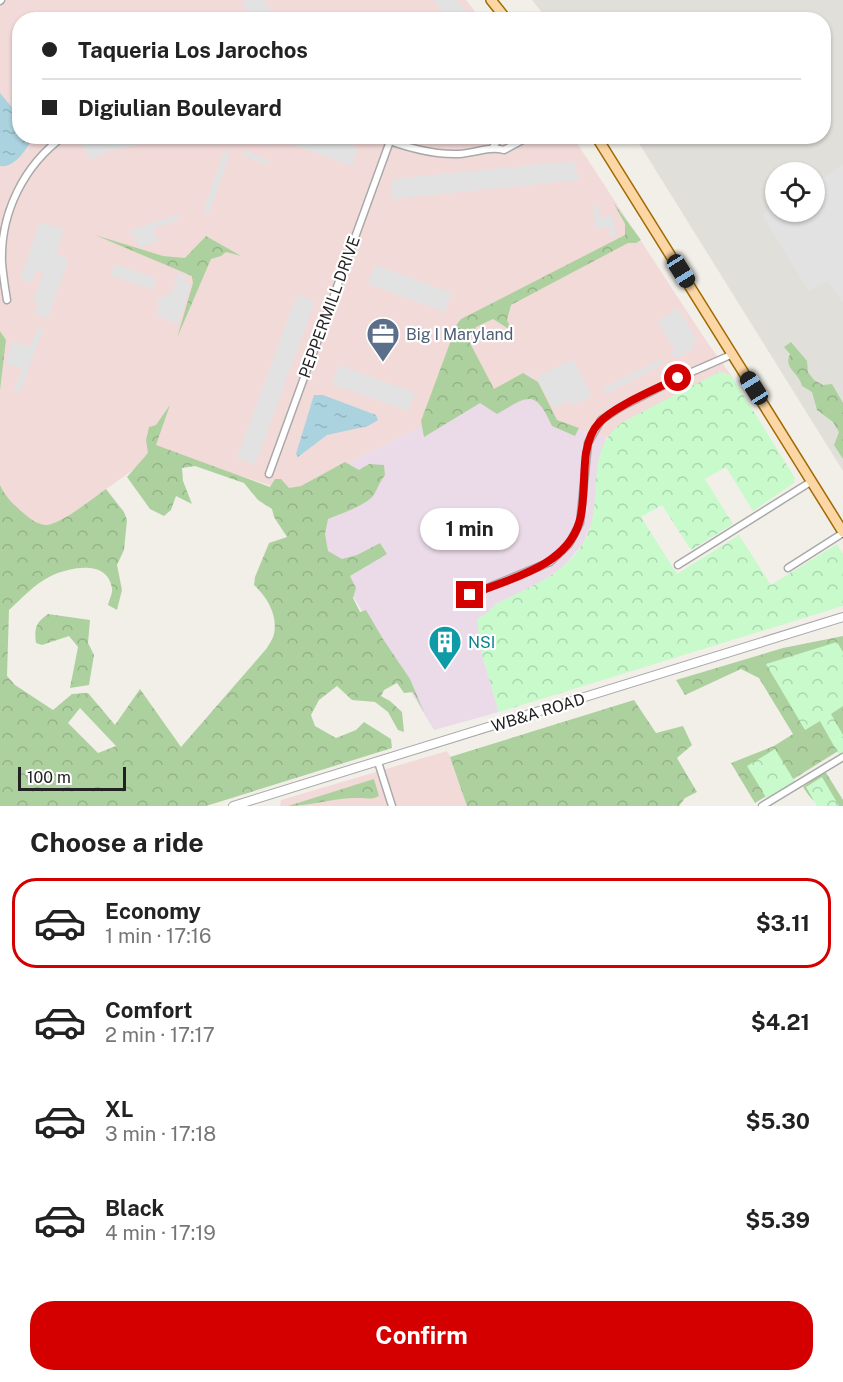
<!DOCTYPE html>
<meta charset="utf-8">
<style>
body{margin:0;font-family:"Public Sans",sans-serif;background:#f6f6f6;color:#222;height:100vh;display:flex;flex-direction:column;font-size:22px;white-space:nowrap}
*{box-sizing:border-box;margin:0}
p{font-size:20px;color:#767676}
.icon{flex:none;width:33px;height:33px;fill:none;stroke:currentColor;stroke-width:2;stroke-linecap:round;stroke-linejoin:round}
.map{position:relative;height:806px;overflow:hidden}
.side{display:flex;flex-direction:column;background:#fff;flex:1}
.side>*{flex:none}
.guide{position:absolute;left:12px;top:12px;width:819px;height:132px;border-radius:24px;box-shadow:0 2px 4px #0004;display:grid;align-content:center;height:132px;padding:0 30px;background:#fff}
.controls{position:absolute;left:765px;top:162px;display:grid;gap:12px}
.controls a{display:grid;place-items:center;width:60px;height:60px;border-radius:50%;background:#fff;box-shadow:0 2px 4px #0004;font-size:30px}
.scale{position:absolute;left:18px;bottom:15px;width:108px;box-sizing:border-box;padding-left:6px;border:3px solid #222;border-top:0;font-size:16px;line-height:21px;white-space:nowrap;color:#222;-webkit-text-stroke:4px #fff;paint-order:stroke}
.end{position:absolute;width:27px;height:27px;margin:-14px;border:8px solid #d40000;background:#fff;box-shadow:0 0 0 3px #fff}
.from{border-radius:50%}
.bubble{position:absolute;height:42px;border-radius:21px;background:#fff;box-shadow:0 2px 4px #0004;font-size:20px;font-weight:700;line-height:42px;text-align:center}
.car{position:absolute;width:18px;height:36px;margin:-18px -9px;border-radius:8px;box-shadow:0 0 4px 2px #0007;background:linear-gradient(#222 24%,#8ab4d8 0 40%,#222 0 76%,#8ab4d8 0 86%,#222 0)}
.guide b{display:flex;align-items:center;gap:21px;height:57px;font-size:22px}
.guide b+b{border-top:2px solid #e0e0e0}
.guide i{width:15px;height:15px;background:#222}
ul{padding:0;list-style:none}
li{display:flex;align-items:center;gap:18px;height:90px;margin:0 12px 9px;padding:0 18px;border:3px solid transparent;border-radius:24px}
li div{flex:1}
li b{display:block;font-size:22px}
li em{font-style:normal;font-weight:700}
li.current{border-color:#d40000}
li>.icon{width:54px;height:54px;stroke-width:1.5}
h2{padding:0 30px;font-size:27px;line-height:72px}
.primary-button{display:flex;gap:12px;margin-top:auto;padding:12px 30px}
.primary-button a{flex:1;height:69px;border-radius:24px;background:#d40000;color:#fff;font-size:24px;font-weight:700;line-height:69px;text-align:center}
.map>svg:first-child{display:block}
.commercial{fill:#f2dad9}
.industrial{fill:#ebdbe8}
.airport{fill:#e1dfda;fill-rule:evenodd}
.forest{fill:url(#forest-crowns);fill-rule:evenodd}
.park{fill:url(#park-crowns)}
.parking{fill:#e2e2e2}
.water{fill:url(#water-ripples)}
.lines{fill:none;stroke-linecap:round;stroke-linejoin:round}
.minor-casing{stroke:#a9a9a9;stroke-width:9}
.tertiary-casing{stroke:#a9a9a9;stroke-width:10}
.primary-casing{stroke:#a06b00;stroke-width:12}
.minor{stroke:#fff;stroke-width:6}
.tertiary{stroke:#fff;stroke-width:8}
.primary{stroke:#fcd6a4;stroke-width:9}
.route{stroke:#d40000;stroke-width:8}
.labels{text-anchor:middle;stroke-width:4.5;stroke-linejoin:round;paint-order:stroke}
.street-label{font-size:16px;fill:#222;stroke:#fff}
.service-label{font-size:16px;fill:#4e5e75;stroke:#fff;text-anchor:start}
.culture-label{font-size:16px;fill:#0d838f;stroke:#fff;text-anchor:start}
</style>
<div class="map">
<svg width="843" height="806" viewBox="0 0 843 806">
<defs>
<pattern id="forest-crowns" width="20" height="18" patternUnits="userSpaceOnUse" patternTransform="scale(1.5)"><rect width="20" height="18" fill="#add19e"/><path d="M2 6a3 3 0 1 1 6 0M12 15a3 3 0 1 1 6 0" fill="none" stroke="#95b388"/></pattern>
<pattern id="park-crowns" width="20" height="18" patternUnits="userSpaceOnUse" patternTransform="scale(1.5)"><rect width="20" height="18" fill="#c8facc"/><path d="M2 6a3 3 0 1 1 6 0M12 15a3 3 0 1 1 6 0" fill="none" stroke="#acd6af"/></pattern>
<pattern id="water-ripples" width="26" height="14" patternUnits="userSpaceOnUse" patternTransform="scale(1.5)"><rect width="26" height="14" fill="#aad3df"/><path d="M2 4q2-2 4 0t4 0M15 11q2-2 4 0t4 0" fill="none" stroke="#92b5bf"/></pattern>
</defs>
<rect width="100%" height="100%" fill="#f2efe9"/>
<path class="commercial" d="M0 0H466L481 19 20 20V136L573 137 707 342 731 375 719 372 606 438 580 431 553 417 530 372 290 492 161 450 0 565Z
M447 751 480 806H280L281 800Z"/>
<path class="industrial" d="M530 372 553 417 580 431 606 438 592 523 583 544 562 568 538 584 496 604 484 617 481 651 499 712 434 730 290 492Z"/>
<path class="airport" d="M532 0H843V471L635 137 824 136V20L547 19ZM776 172H814V212H776Z"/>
<path class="forest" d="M613 202 641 240 636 243H628L511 305 507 320 512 331 493 319 476 327 469 341 494 389 523 373 538 382 557 420 579 428 575 436 552 426C535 388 528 396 497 414L480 403 424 437 421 421 457 324 461 319 625 235V224Z
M95 235 163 256 185 258 206 236 241 256 226 252 221 256 211 259 177 338 193 283 192 276Z
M0 331 6 340 0 390Z
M791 342 807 361 808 372 814 380 823 385 832 384 843 403V459L834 445 839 432 833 422 817 410 812 392 802 386C799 372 783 369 790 354L784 347Z
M170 405 156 445 270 487 275 479H281L289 488 301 486 345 462 359 470 369 464 384 465 385 475C380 481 376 492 373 496 364 506 340 514 328 519L325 534 328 551 342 559 357 555 380 543 387 554 350 576 356 588 353 598 360 612 366 610 383 639 410 679 424 712 413 692 404 693 397 683 384 690 381 696 390 701 402 712 404 732 398 730 388 712 375 702 352 700 337 686 319 700 311 715 315 726 336 738 356 730 364 722 391 739 392 748 206 806H0V485C5 496 11 502 21 511 27 516 35 524 45 525 59 526 93 498 106 489L124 512 127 520 124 550 117 565 122 590 117 610 108 605C109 600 113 593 112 588 107 558 67 568 49 577 35 584 21 599 9 610L7 676 15 685 53 710 72 694 88 693 115 725 140 689 181 747 267 648C269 644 273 639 274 634 278 615 267 597 254 585L255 577 269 543 287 537 274 517 272 509 258 500 244 483 195 466 182 468 183 481 192 504 176 496 171 510 164 516 150 509 127 477 148 453 146 440 149 427 156 425ZM80 708 116 746 98 753 68 723Z
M48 614 90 620 88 643 94 655 89 685 70 688 78 647 69 636 42 645 36 643C34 627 36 623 48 614Z
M843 636V748L755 803 731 763 774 746 793 734 759 678 741 669 685 695 676 680 783 648Z
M634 700 656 733 683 726 692 745 677 758 697 792 685 798 679 806H467L450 757Z
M825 771 843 800V806C820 806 815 806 803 787Z
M374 779 379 796C371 800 368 798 360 798 336 797 312 806 288 806Z"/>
<path class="park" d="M719 372 731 375 795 478 794 483 753 511 726 467 705 479 733 524 691 550 662 505 641 517 677 574 739 535 771 585 837 544 843 554V606L499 712 481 651 477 618C487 616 488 611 495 605 501 601 509 598 516 594 541 582 566 570 582 545 608 505 580 452 623 422Z
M837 642 843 652V706L831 714 843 735V753L839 755 820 721 805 730 766 664Z
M775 749 795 782 767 799 747 766Z
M822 777 839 806H817L806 787Z"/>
<path class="parking" d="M246 0H263L279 19H254L241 4Z
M433 0H457L473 19H449Z
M93 136H170V137L107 152 91 160 80 143Z
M271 137H329L358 147 352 166Z
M244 150 269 160 267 165 242 155Z
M224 151 230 153 209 214 203 212Z
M574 161 576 174H579V180L392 199 391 179Z
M843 165V303L828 281 809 291 762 215 775 206 776 212H814L815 183Z
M599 205 600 217 613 216 616 237 610 238 608 227 595 229 593 206Z
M178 214 180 219 154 228 158 241 139 248 134 235 130 236 129 231Z
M40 222 64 230 56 254 69 259 48 318 35 314 38 303 33 301 43 273 36 270 31 283 20 279Z
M115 264 157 279 153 290 111 275Z
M375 265 452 293 445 312 368 284Z
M178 273 187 276 185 282 191 284 178 325 156 315 159 307 156 300 172 292Z
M297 294 315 301 255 465 237 458Z
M677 307 697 340 692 343 695 348 674 359 671 353 675 350 657 321 673 312 672 310Z
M38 327 43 329 20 393 14 391 22 369 5 363 13 341 30 347Z
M573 359 592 396 572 406 569 400 553 408 536 377Z
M661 359 663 364 606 394 603 388Z
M339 365 415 393 408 411 332 384Z"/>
<path class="water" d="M0 93 19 116 20 136 33 137C26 150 15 168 0 166Z
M314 395H323L376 415 378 420 368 426 327 435 298 457 296 454Z"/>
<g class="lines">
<g class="minor-casing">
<path id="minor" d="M0 1 1 0
M377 136C404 147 431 155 459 154 475 153 489 146 504 150L530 136
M493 147 501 136
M7 300C5 288 3 275 2 263 0 213 24 165 64 136
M269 474 390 141
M678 565 812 481
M788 568 843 533
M470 595 550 562 569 544 580 523 588 443 601 420 621 407 678 378 733 354
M378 762 392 806
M762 806 843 757"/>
</g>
<g class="tertiary-casing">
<path id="tertiary" d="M233 806 843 617"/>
</g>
<g class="primary-casing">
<path id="primary" d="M491 0 507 20
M596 136 843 532"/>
</g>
<use href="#minor" class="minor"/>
<use href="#tertiary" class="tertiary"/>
<use href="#primary" class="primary"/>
</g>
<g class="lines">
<path class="route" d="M470 595C508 579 566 567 579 523 585 506 583 473 586 453 588 442 591 431 599 423 614 406 657 389 678 378"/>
</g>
<defs>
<g id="office-pin" transform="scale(1.725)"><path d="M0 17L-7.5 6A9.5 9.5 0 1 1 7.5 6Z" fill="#5c6f8a" stroke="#fff"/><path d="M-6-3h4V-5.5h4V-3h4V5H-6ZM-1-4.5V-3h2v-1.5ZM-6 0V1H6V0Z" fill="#fff"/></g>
<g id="building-pin" transform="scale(1.725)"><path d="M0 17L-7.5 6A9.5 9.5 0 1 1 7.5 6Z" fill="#0f9aa8" stroke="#fff"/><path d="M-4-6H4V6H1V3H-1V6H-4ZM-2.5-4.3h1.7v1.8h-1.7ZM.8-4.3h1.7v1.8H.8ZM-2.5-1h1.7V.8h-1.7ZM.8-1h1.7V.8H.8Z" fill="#fff"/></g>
</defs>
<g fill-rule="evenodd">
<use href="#office-pin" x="383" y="334"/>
<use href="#building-pin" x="445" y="642"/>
</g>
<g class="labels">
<g class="street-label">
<text transform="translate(329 307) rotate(-70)" y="6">PEPPERMILL DRIVE</text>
<text transform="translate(538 712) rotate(-17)" y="6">WB&amp;A ROAD</text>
</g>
<g class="service-label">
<text x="406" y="340">Big I Maryland</text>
</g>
<g class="culture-label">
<text x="468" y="648">NSI</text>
</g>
</g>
</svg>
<div class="controls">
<a><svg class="icon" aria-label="locate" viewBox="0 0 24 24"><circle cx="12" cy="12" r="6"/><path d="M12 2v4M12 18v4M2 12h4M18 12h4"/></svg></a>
</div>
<div class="scale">100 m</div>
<i class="end from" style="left:678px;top:378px"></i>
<i class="end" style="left:470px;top:595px"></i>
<div class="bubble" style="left:420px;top:508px;width:99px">1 min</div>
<i class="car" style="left:681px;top:271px;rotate:148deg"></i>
<i class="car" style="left:754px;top:388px;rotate:328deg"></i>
<div class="guide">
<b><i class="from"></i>Taqueria Los Jarochos</b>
<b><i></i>Digiulian Boulevard</b>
</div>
</div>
<section class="side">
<h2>Choose a ride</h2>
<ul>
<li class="current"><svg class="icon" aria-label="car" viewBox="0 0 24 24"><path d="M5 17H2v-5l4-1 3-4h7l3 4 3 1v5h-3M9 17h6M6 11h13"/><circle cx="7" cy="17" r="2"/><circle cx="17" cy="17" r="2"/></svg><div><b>Economy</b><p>1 min · 17:16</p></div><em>$3.11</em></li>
<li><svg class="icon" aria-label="car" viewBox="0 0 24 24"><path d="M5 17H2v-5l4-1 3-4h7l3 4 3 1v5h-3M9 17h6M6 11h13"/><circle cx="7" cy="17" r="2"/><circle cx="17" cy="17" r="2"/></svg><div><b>Comfort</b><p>2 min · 17:17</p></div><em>$4.21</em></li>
<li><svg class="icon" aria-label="car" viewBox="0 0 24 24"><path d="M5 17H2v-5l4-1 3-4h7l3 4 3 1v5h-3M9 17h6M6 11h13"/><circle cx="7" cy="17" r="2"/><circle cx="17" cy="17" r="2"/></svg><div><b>XL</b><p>3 min · 17:18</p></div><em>$5.30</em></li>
<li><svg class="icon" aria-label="car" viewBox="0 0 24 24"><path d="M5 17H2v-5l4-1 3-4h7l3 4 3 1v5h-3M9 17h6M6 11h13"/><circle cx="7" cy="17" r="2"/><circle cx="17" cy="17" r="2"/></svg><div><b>Black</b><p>4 min · 17:19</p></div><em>$5.39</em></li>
</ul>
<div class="primary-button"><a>Confirm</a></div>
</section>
